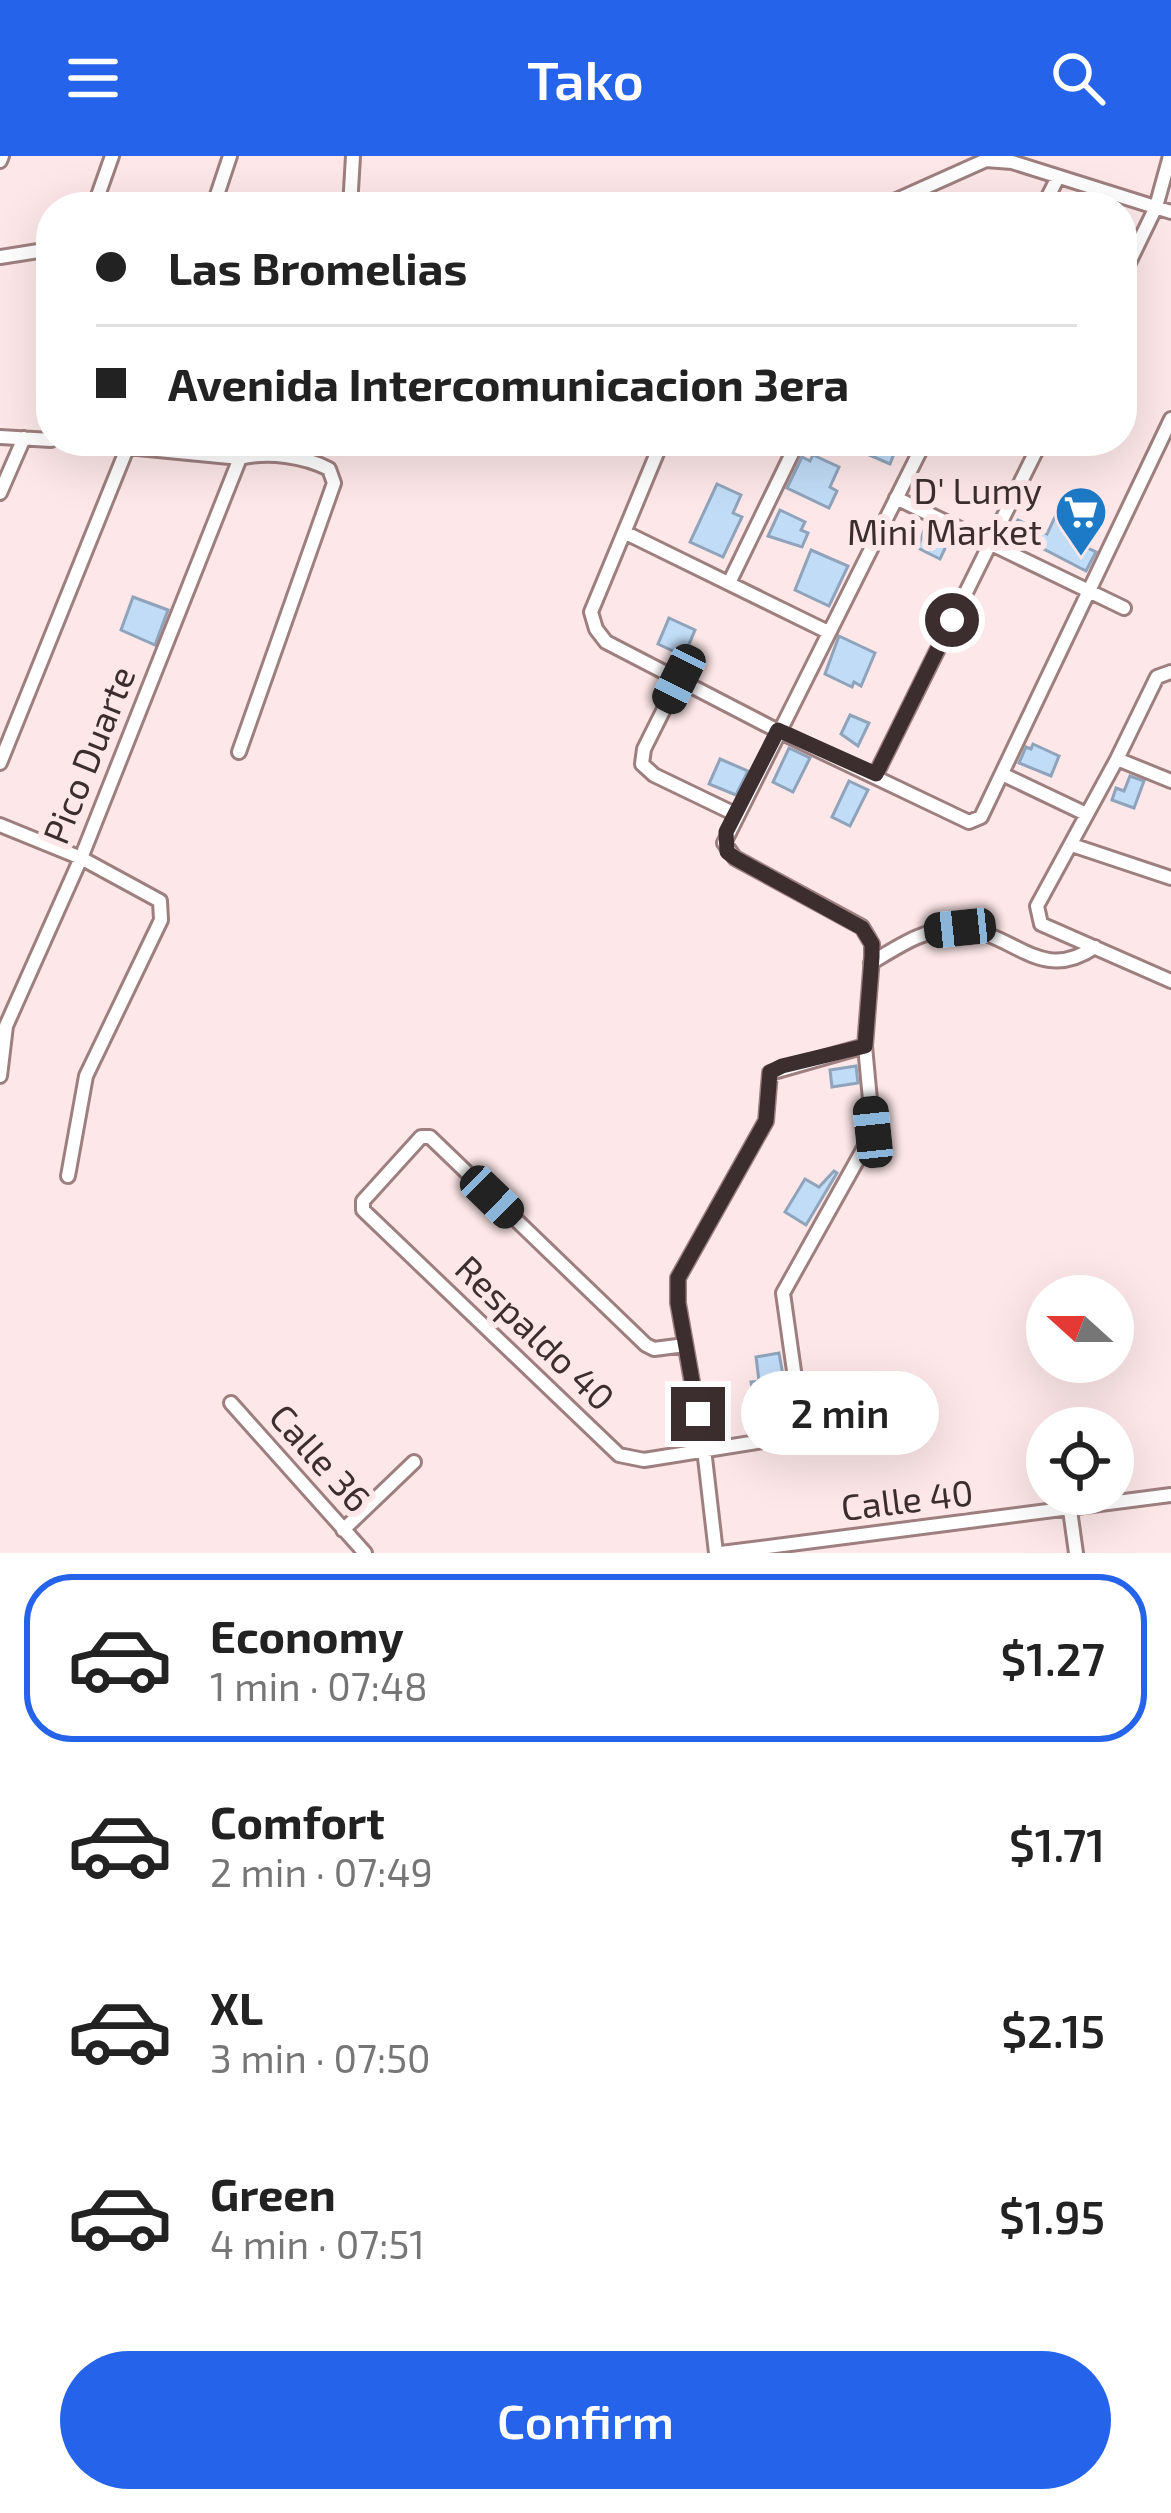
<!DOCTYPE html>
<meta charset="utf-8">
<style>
body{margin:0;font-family:"Exo 2",sans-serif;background:#f6f6f6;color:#222;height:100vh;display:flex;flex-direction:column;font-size:45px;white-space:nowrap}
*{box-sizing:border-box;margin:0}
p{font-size:39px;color:#767676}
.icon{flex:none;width:66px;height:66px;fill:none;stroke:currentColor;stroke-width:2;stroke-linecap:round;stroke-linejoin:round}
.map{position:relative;height:1397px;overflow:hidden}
.drawer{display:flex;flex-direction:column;background:#fff;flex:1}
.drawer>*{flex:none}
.top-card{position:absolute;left:36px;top:36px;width:1101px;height:264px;border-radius:48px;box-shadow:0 12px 48px #0002;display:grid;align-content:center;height:264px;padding:0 60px;background:#fff}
.needle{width:78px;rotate:291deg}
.fabs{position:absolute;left:1026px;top:1119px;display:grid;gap:24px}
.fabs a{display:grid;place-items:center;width:108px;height:108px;border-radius:50%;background:#fff;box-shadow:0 12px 48px #0002;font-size:60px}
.end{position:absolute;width:54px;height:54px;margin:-27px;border:15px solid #3c2e2f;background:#fff;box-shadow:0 0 0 6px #fff}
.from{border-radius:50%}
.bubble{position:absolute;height:84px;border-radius:42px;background:#fff;box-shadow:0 12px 48px #0002;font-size:39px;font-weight:600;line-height:84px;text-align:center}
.car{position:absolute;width:36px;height:72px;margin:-36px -18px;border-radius:15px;box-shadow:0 0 9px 3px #0007;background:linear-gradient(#222 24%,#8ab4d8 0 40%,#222 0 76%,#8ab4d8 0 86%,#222 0)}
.top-card b{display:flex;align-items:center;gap:42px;height:114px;font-size:45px}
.top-card b+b{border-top:3px solid #e0e0e0}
.top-card i{width:30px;height:30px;background:#222}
ul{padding:21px 0 0;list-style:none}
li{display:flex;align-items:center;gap:36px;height:168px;margin:0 24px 18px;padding:0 36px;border:6px solid transparent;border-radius:48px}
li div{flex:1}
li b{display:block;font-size:45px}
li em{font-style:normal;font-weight:600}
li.on{border-color:#2563eb}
li>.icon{width:108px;height:108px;stroke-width:1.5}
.cta{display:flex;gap:24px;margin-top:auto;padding:24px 60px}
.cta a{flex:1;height:138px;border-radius:72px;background:#2563eb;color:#fff;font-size:48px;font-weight:600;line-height:138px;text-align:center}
header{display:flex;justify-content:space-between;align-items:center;height:156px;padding:0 60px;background:#2563eb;color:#fff;font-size:54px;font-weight:600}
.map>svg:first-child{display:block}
.building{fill:#c1dcf7;stroke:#8fa4ba;stroke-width:3}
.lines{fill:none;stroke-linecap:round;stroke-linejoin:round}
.minor-casing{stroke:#9e7f7f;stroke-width:18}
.minor{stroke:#fff;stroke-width:12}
.route{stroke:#3c2e2f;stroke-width:15}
.labels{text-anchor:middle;stroke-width:12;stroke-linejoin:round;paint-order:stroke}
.poi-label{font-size:36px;fill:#3c2e2f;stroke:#fde7e8;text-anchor:end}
.street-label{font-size:36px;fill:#3c2e2f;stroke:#fde7e8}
</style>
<header><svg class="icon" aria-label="menu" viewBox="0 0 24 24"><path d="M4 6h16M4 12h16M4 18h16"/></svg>Tako<svg class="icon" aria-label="search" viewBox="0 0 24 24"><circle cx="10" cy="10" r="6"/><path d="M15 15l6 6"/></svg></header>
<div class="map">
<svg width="1171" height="1397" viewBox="0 0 1171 1397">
<rect width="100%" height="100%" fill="#fde7e8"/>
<path class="building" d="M837 285H899L890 308Z
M813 299 839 311 830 331 837 335 829 352 787 332 802 301 810 305Z
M717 328 741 339 733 357 742 361 723 401 690 386Z
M780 354 805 366 801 374 808 377 802 391 768 380Z
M1055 361 1074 370 1069 383 1096 396 1086 415 1011 376 1018 364 1047 378Z
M926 368 951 380 940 403 918 392Z
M811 394 848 410 829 450 795 434Z
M133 441 168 454 155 489 121 474Z
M669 462 695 474 684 500 658 488Z
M839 480 875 497 861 530 854 526 852 531 825 518Z
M850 559 869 567 858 590 841 578Z
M1033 588 1059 600 1051 620 1019 607 1026 591 1031 593Z
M789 592 810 602 793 636 773 626Z
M720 603 748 615 736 639 709 628Z
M1130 620 1144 625 1134 652 1112 644 1116 632 1124 635Z
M849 625 868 634 850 670 832 661Z
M856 910 858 927 832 931 830 914Z
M834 1015 837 1017 806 1069 785 1056 805 1023 819 1031Z
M779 1197 786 1236 754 1241 751 1226 759 1225 756 1201Z"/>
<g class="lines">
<g class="minor-casing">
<path id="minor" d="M0 5 2 0
M94 51 112 0
M213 51 230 0
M350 51 353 0
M881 51 986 4 1012 6 1171 56
M1043 51 1058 21
M0 101 51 93
M1122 121 1156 51 1170 0
M0 281 51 284
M66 285 240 302C268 295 304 300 329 313L334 327 239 596
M662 285 591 456 596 473 606 486 778 575 969 666 981 661 1171 263
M0 337 24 282
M896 342 1124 452
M626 377 828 476
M730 425 798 285
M679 523 644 593 642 608 654 619 735 658
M1117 603 1157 521 1171 516
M0 607 128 290
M876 618 1041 285
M1002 618 1086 658
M1171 625 1117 603 1037 750 1041 768 1171 825
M0 669 81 702 160 745 161 764 86 920 68 1020
M1072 689 1171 722
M871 807C899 790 926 771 960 773 1014 775 1039 829 1095 791
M0 920 6 870 81 702 240 302
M685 1189 654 1193 646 1189 430 981H421L363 1045V1054L619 1299 644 1304 895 1264
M231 1247 365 1397
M803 1279 783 1137 873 976 865 890
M1070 1354 1076 1397
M343 1374 414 1306
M716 1397 704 1293 678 1147V1122L766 965 770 917 865 890 872 801V788L862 771 735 702 724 687 925 285
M721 1397 1171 1339"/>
</g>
<use href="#minor" class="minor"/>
</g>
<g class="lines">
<path class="route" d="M698 1258 678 1147V1122L766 965 770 916 782 910 865 890 872 801V788L862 772 735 702 727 696 726 676 778 574 876 618 952 464"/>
</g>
<defs>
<g id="supermarket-pin" transform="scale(2.7)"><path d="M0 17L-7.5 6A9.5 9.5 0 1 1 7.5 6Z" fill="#1d7ac6" stroke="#fde7e8"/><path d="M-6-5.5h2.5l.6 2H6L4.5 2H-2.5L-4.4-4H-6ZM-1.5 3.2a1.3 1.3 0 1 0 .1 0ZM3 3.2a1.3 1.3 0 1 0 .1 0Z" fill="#fff"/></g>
</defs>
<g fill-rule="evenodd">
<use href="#supermarket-pin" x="1081" y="356"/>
</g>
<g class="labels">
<g class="poi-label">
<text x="1042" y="348">D' Lumy<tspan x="1042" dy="41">Mini Market</tspan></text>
</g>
<g class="street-label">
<text transform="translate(89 599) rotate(-68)" y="13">Pico Duarte</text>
<text transform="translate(535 1177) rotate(44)" y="13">Respaldo 40</text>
<text transform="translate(320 1302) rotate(48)" y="13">Calle 36</text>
<text transform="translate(907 1344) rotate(-7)" y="13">Calle 40</text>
</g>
</g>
</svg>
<div class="fabs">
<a><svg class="needle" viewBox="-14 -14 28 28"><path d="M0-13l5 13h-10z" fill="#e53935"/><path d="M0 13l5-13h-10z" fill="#767676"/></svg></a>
<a><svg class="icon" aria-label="locate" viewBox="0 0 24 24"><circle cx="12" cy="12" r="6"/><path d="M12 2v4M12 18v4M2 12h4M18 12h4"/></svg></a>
</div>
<i class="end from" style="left:952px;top:464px"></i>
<i class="end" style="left:698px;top:1258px"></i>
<div class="bubble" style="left:741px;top:1215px;width:198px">2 min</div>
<i class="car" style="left:679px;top:523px;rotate:206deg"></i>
<i class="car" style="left:960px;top:772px;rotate:264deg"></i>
<i class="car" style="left:873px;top:976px;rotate:354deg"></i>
<i class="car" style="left:492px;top:1041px;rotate:134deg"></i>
<div class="top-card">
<b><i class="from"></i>Las Bromelias</b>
<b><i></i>Avenida Intercomunicacion 3era</b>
</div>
</div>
<section class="drawer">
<ul>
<li class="on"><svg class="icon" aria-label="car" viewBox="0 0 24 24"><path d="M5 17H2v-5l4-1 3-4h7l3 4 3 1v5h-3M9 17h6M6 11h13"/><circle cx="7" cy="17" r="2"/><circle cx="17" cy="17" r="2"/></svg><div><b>Economy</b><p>1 min · 07:48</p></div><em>$1.27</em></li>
<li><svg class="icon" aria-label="car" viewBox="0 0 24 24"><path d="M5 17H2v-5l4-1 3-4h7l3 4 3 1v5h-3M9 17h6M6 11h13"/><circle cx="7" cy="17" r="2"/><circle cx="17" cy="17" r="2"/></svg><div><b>Comfort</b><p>2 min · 07:49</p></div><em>$1.71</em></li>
<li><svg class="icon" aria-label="car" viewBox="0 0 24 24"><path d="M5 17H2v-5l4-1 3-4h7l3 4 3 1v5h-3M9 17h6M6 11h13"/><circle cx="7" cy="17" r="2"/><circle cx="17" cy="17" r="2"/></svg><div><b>XL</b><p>3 min · 07:50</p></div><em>$2.15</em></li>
<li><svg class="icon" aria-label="car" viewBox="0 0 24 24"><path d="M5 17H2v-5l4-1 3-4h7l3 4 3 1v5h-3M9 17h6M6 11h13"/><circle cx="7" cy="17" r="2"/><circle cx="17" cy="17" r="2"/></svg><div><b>Green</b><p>4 min · 07:51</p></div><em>$1.95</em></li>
</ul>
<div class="cta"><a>Confirm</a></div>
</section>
